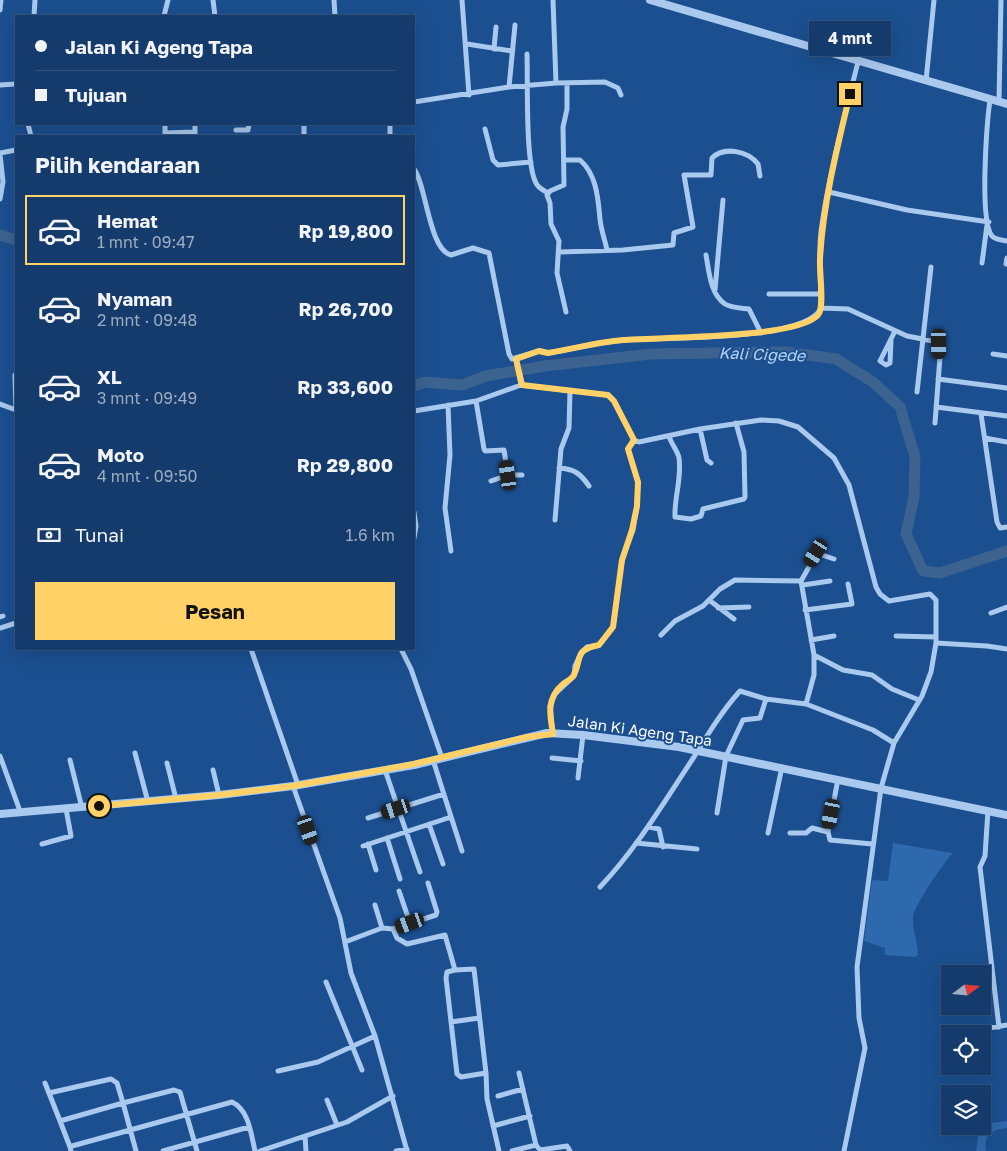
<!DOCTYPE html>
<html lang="id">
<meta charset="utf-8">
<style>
body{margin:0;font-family:"Golos Text",sans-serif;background:#1d4271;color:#f1f3f6;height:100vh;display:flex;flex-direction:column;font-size:19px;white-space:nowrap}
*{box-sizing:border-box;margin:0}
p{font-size:16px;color:#9dadc1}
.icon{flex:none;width:28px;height:28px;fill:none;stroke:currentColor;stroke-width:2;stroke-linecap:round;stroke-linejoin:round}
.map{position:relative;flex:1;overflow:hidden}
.sheet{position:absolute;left:15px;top:135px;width:400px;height:515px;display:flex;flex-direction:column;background:#143b6b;border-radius:0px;box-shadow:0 5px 20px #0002,0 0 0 1px #33557e}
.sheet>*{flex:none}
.top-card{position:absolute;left:15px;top:15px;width:400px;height:110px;border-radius:0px;box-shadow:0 5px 20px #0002,0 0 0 1px #33557e;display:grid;align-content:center;height:110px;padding:0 20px;background:#143b6b}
.needle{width:32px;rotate:74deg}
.tools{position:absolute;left:941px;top:965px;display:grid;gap:10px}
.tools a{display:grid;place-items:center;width:50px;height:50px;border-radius:0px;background:#143b6b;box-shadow:0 5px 20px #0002,0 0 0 1px #33557e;font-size:25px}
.end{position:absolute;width:22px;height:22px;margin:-11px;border:6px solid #ffd166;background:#111;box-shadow:0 0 0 2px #111}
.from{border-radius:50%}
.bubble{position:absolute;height:35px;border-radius:0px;background:#143b6b;box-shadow:0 5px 20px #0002,0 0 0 1px #33557e;font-size:16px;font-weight:700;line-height:35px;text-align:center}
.car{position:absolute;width:15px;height:30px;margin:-15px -8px;border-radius:6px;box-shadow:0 0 4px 1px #0007;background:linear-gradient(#222 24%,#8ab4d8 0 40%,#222 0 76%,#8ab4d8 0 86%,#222 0)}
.top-card b{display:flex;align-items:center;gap:18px;height:48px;font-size:19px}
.top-card b+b{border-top:1px solid #33557e}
.top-card i{width:12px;height:12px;background:#f1f3f6}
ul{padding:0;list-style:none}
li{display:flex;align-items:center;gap:15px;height:70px;margin:0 10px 8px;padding:0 10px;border:2px solid transparent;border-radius:0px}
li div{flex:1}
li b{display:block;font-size:19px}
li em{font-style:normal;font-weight:700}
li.active{border-color:#ffd166}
li>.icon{width:45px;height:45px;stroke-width:1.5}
h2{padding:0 20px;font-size:22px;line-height:60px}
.pay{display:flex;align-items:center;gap:12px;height:55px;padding:0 20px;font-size:19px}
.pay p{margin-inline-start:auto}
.cta{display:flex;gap:10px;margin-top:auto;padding:10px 20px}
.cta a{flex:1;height:58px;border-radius:0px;background:#ffd166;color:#111;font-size:20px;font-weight:700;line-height:58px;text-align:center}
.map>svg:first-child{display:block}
.green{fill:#2e69ad}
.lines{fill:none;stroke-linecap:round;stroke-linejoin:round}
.river{stroke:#3c6290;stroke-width:11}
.minor{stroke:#a9c9ee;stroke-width:5}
.tertiary{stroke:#a9c9ee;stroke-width:8}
.route{stroke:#ffd166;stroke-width:6}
.labels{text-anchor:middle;stroke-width:4;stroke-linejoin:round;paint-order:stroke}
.street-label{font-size:15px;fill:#fff;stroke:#1b4f8f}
.water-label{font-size:16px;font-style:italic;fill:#b5d3f5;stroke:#1b4f8f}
</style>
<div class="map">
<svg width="1007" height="1151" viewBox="0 0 1007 1151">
<rect width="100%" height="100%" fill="#1b4f8f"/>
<path class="green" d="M893 843 953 853C944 862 915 905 913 916 912 930 918 942 918 955L915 957 885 955V948L864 941 872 880 888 881Z
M1007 1121V1128C991 1130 984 1134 986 1151H976L979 1130 984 1124Z"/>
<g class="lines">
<path class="river" d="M0 235 16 240
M414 386 425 382 462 385 486 376 545 366 651 354 786 352 836 359 873 382 900 407 915 457 914 497 906 534 923 571 940 573 1007 551"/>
<path class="minor" d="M213 0 215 16
M334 0 335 16
M462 0 469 95
M553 0 556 83
M0 10 1 0
M34 16 35 0
M164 16 168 0
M467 44 512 51
M494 49 496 27
M527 54C528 80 525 163 536 183 538 188 543 190 548 193
M858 62C844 118 829 174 821 231 818 257 821 282 821 308L848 309 907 336 938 342 940 357 935 423
M926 81 934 0
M0 85 16 84
M509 87 515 25
M990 99C987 122 979 220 992 236 996 240 1002 240 1007 241
M999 101 1001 0
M414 102 509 87 556 83 605 82 618 88 621 95
M28 124 31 136
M165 124V136
M195 124V136
M390 124V136
M485 129 493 160 498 165 531 162
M236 130H248L249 124
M165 133 195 132
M304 136V124
M0 153 16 150
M0 154 3 182 0 199
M564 160H580C597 175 598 199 600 219 601 230 605 240 607 250
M414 169C426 184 429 250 451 255L473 248 489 253 509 354 512 359 539 351 548 353C573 349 598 342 624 340 660 337 806 342 821 308
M829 192 907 210 989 222
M560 252 623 250 673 245 674 233 693 227 684 175H711L712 158C724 146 748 151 758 164L760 176
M706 255C709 271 710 294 725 304 731 308 742 308 749 309L761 333
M982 263 987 225
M1006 264 1007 258
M715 290 723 200
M769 294H821
M566 312 557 273 559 241 551 224 550 203 547 195 550 191 564 185 563 127 567 109V83
M891 341 890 363 886 365 880 361 895 331
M993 354 1007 356
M516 359 521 385
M15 375 16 410
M938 379 1007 388
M917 392 931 267
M476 401 484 449 485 451 504 450 508 475
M0 404 16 410
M448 405 450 455 445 508 451 551
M936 407 1007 416
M414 411 476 401 521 385 608 395 614 401 634 440 639 442 700 429 761 420 779 421 798 427 834 458 849 485 876 587 880 594 889 601 930 594 936 600V643L931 672 922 696 894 743 881 788 857 967 859 1018 865 1048 844 1151
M981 414 997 522 1000 528 1007 527
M700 429 707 460 711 463
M669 436C671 444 678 451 679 458 682 478 674 498 675 517L691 519 701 516 703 509 744 499 745 497 744 452 736 423
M985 438 1007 442
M559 468C574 469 580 473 589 486
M491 481 508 475H522
M414 512 416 526 414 538
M555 520 561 449 569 428 570 391
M816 553 834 559
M801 581 822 544
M803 585 830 581
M709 600 734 619
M718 608 749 607
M805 610 852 604 848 584
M991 613 1007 607
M0 617 3 616
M0 628 16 623
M661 635 675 621 703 606 720 589 735 580 801 581 814 655V675L806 704 873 730 894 743
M896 636 936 637
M811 640 834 636
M936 643 987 646 1007 649
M251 649 298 785
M401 649 411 669 442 758
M814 655 843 670 872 675 892 689 919 700
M553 734 550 706 554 695 574 676 575 666 581 653 587 647 599 645 613 627 622 560 633 530 637 506 638 482 628 449 634 440
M135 753 148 802
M0 756 20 811
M552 758 581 761
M70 760 82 808
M433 760 462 851
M167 763 176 799
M213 770 219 795
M385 770 420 872
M578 778 583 735
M838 779 828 832 830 840 872 844
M293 786 340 918 351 973 375 1036 407 1151
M988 810 985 856 980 867 999 1027
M717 813 726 756 743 720 760 718 766 699
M368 818 444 794
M429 824 443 864
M649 827 659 829 663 847
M768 833 782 767
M790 833H806L812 828 828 832
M387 838 400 879
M636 843 697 849
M42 844 71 836 66 809
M368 844 376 870
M363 846 451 817
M600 887C637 848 664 802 694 757 708 734 722 711 740 691L766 699 806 704
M399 891 410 923
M375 905 382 928
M393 929 397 938 407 944 445 935 455 970 474 969 486 1073
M345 942 382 928 393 929 436 915 437 912 428 883
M455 970 447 972 446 978 457 1074 461 1077 486 1073 487 1099 499 1151
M326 982 362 1070
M451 1022 479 1018
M989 1028 1007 1025
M278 1071 318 1062 375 1036
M45 1083 60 1121
M49 1093 111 1079 117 1083 123 1103 60 1121 70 1147
M498 1096 523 1089
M327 1100 337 1125
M493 1126 530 1116
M305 1136 306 1151
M536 1145 540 1150 567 1146 570 1151
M71 1151 70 1147 72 1146 232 1102C249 1110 251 1134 255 1151
M136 1151 123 1103 174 1090 180 1092 197 1151
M163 1151 249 1127
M260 1151 347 1122 393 1096
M396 1151 407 1149
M512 1151 536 1145 519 1073"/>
<path class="tertiary" d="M650 0 1007 104
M0 814 219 795 293 786 414 765 547 733 583 735 679 747 1007 815"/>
</g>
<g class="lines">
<path class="route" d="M99 806 219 795 293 786 414 764 527 737 553 734C550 716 546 699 562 685 565 682 571 680 574 675 582 658 574 650 599 645L613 627 622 560 632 530 637 506 638 482 628 449 634 440 614 401 608 395 522 385 516 359 539 351 548 353C573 349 598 342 623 340 660 337 796 339 818 315 825 308 819 270 820 259 823 204 837 148 850 94"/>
</g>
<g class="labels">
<g class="street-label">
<text transform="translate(640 731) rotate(8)" y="5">Jalan Ki Ageng Tapa</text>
</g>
<g class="water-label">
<text transform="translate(762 354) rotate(2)" y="6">Kali Cigede</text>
</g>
</g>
</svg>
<div class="tools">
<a><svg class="needle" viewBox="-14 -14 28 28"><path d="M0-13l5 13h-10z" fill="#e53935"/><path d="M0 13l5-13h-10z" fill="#9dadc1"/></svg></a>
<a><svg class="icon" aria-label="locate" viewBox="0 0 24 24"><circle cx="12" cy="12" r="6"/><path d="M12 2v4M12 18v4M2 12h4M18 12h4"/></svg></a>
<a><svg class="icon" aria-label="layers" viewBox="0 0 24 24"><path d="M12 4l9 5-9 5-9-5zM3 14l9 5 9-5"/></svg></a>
</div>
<i class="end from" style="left:99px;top:806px"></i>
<i class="end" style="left:850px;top:94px"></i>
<div class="bubble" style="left:809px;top:21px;width:82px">4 mnt</div>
<i class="car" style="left:939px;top:344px;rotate:179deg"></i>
<i class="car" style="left:508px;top:475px;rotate:352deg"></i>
<i class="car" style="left:816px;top:553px;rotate:212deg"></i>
<i class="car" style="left:396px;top:809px;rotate:252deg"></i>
<i class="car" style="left:831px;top:814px;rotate:191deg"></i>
<i class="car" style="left:308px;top:830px;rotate:161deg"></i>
<i class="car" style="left:410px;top:923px;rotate:250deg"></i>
<div class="top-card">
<b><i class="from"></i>Jalan Ki Ageng Tapa</b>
<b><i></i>Tujuan</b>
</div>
<section class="sheet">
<h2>Pilih kendaraan</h2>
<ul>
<li class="active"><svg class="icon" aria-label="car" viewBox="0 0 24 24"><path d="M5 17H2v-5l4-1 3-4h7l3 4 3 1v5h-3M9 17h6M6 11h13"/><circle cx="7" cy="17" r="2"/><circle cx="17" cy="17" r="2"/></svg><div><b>Hemat</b><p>1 mnt · 09:47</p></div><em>Rp 19,800</em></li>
<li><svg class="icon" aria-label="car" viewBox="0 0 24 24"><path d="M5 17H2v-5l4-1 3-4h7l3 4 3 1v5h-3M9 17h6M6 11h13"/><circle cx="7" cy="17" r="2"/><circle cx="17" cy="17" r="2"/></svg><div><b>Nyaman</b><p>2 mnt · 09:48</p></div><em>Rp 26,700</em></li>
<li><svg class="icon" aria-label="car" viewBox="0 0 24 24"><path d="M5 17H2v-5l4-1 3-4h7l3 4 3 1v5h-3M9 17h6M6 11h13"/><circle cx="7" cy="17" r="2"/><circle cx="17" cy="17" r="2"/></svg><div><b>XL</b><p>3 mnt · 09:49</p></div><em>Rp 33,600</em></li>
<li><svg class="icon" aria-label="car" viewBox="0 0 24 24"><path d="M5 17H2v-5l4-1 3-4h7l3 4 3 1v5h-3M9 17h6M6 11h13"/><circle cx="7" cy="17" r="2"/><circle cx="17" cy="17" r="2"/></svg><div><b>Moto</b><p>4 mnt · 09:50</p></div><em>Rp 29,800</em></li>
</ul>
<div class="pay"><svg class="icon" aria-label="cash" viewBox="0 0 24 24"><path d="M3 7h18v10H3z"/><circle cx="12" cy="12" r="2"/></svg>Tunai<p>1.6 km</p></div>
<div class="cta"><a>Pesan</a></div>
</section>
</div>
